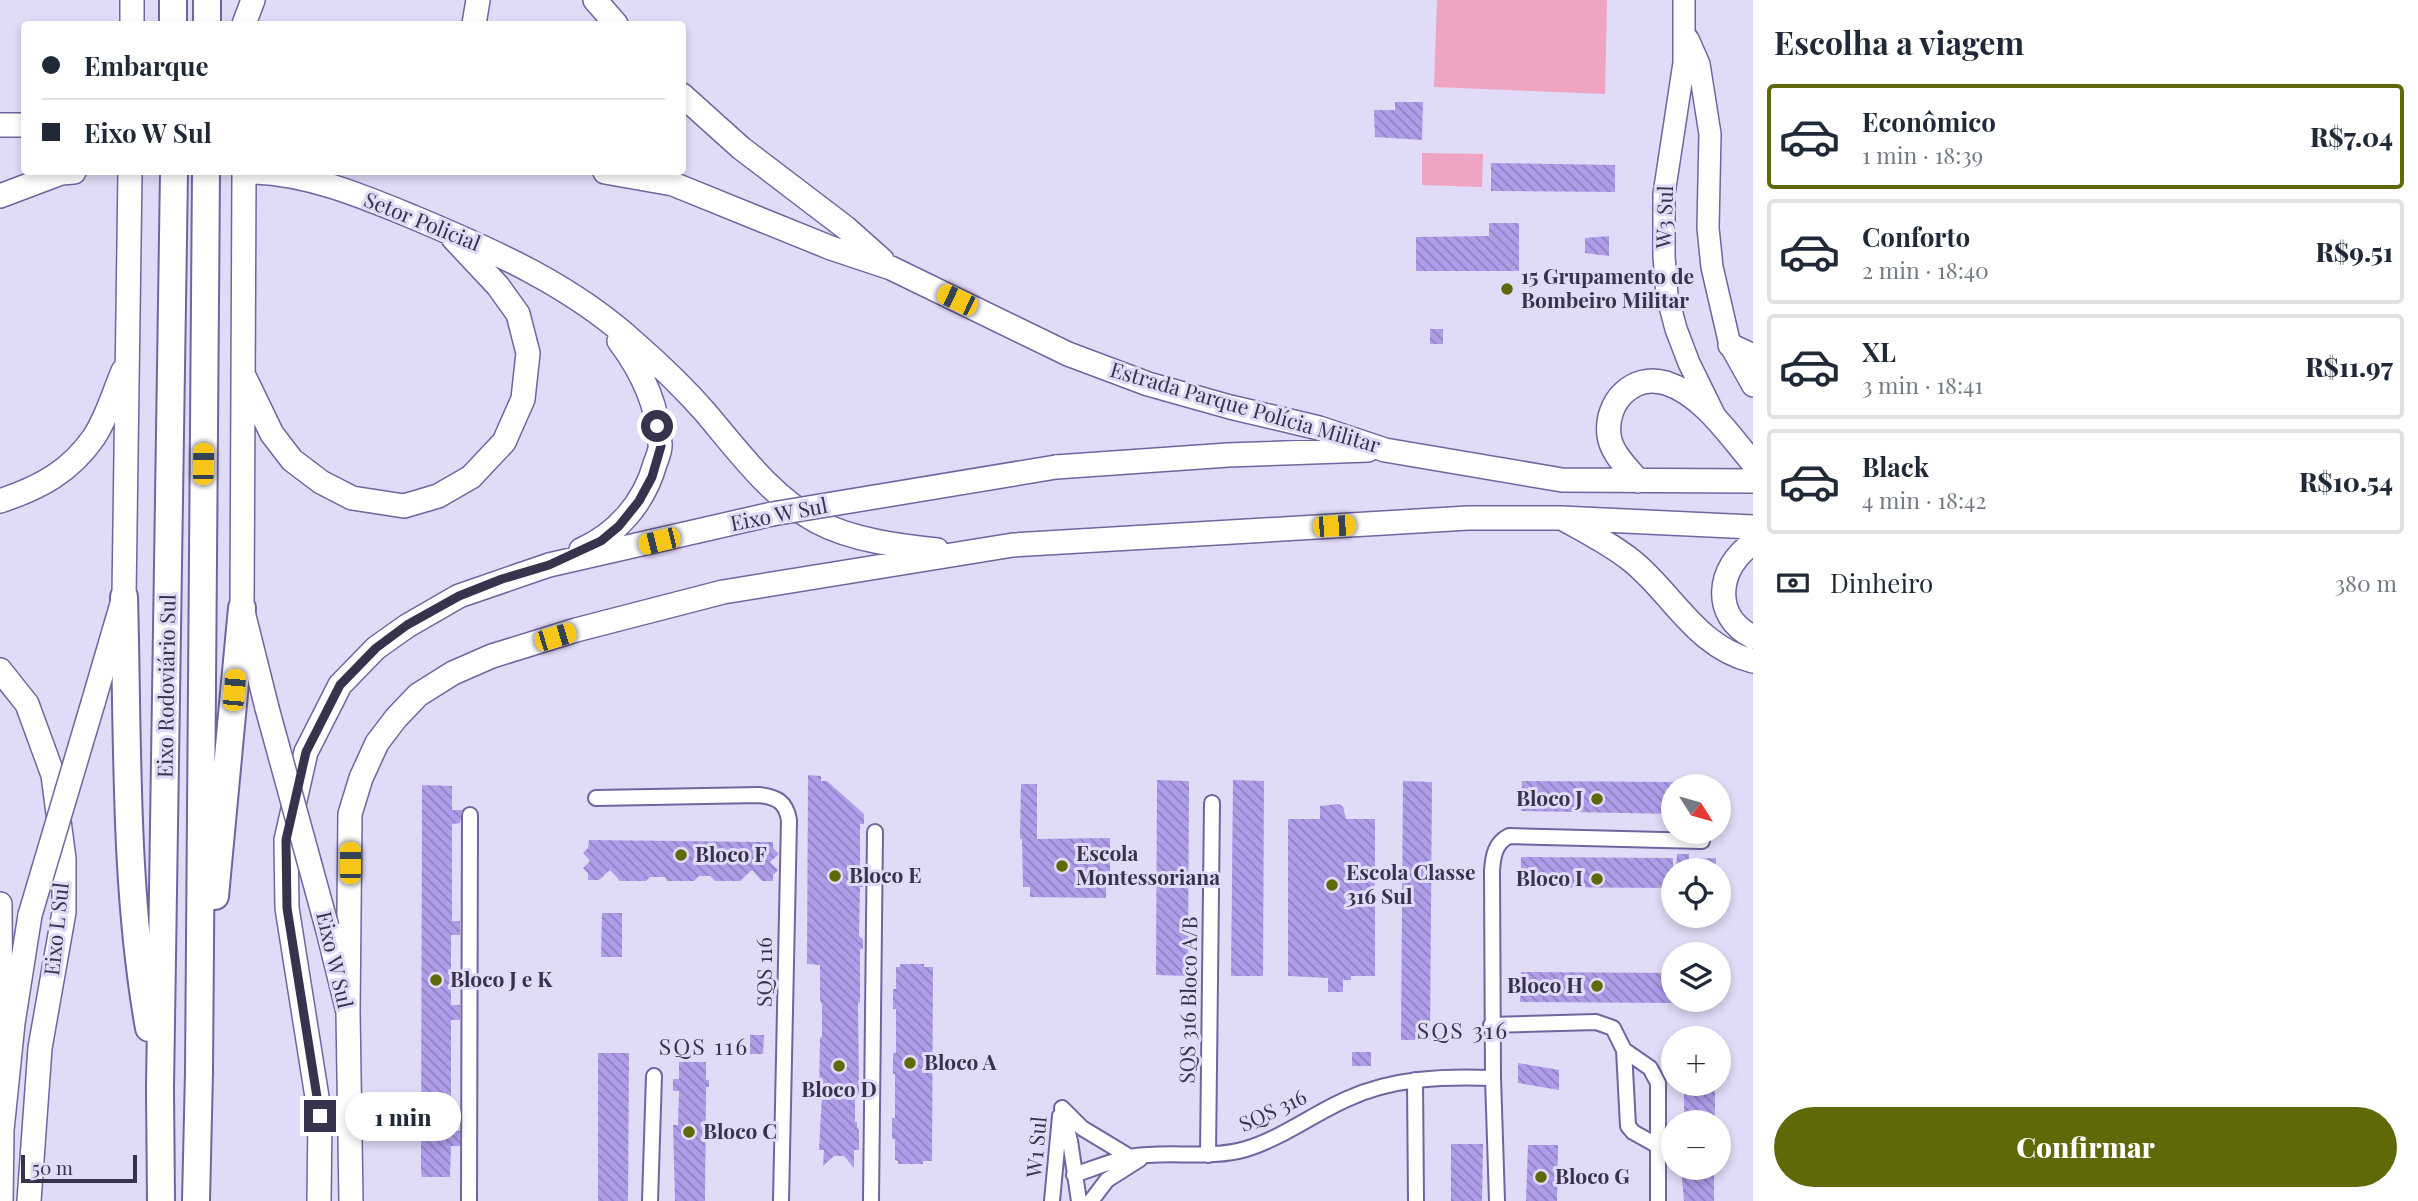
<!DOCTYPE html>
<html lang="pt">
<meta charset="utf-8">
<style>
body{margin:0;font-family:"Playfair Display",serif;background:#f6f6f7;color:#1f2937;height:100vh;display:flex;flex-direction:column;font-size:26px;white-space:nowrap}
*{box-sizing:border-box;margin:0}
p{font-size:23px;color:#747a83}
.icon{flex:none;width:38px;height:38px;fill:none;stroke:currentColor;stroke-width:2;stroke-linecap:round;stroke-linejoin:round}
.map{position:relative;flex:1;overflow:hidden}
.panel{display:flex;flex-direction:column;background:#fff;width:665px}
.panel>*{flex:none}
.banner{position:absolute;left:21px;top:21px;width:665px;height:154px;border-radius:7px;box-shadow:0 4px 10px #0003;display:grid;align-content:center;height:154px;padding:0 21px;background:#fff}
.needle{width:46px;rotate:127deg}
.tools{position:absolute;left:1661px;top:774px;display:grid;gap:14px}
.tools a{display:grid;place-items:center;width:70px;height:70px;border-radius:50%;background:#fff;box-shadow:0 4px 10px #0003;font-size:35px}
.scale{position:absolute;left:21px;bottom:18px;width:116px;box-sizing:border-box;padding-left:7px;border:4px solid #38324c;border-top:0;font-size:19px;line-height:24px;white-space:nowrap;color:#38324c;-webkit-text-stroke:5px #e0dbf6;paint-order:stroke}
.end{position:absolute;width:32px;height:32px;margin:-16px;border:9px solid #38324c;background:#fff;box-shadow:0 0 0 4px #fff}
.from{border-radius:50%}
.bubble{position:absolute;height:49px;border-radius:24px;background:#fff;box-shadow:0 4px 10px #0003;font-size:23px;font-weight:800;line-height:49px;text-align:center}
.car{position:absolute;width:21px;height:42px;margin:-21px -10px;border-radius:9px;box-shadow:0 0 5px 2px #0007;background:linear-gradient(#f5c518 24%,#345 0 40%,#f5c518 0 76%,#345 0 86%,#f5c518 0)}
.banner b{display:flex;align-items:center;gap:24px;height:66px;font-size:26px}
.banner b+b{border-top:2px solid #e0e1e3}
.banner i{width:18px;height:18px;background:#1f2937}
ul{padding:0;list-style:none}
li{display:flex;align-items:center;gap:21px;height:105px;margin:0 14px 10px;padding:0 7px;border:4px solid #e0e1e3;border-radius:7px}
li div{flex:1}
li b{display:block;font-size:26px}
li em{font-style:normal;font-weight:800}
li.on{border-color:#616808}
li>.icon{width:63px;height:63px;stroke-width:1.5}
h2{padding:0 21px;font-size:32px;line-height:84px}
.pay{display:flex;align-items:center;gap:18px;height:77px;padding:0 21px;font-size:26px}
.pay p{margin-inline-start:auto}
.primary-button{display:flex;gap:14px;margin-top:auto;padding:14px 21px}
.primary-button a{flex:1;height:80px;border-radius:42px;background:#616808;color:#fff;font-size:28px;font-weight:800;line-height:80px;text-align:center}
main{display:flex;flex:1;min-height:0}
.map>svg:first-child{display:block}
.green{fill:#efa4c2}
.building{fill:url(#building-back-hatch)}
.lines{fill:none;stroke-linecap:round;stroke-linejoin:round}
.street-casing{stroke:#72649f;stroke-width:18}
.secondary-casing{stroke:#72649f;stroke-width:24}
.primary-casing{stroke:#72649f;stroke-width:26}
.highway-casing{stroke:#72649f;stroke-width:30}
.street{stroke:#fff;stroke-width:14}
.secondary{stroke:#fff;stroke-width:21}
.primary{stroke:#fff;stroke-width:23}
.highway{stroke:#fff;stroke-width:26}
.primary-bridge-casing{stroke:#72649f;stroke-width:26;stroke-linecap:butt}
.primary-bridge{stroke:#fff;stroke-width:23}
.route{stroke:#38324c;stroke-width:9}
.poi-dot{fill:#616808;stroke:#e0dbf6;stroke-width:2.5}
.labels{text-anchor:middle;stroke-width:6;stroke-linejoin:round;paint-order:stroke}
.street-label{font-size:21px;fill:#38324c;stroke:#e0dbf6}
.poi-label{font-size:21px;font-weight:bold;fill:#38324c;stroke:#e0dbf6;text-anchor:start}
.neighbourhood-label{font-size:23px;letter-spacing:2px;fill:#38324c;stroke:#e0dbf6}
</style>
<main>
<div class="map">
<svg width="1753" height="1201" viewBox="0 0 1753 1201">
<defs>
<pattern id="building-back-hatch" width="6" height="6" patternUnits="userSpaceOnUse" patternTransform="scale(1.75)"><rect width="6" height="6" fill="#af9dea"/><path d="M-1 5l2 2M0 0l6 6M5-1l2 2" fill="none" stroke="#8f81c0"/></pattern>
</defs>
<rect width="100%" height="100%" fill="#e0dbf6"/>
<path class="green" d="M1437 0H1607L1605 94 1434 87Z
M1422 153 1483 154 1482 187 1422 185Z"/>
<path class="building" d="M1395 102H1423L1422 140 1375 137 1374 110H1395Z
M1491 163 1615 165V192L1491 191Z
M1489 223H1519V271H1416V237L1489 236Z
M1609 236V256L1585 253V238Z
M1430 329H1443V344H1430Z
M808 775 821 776V781H827L864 814V824H860V873L863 877V887H860L859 936 863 939V949H860V1002L858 1003 859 1093 855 1099V1122H857V1127L859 1130V1150H854V1168L844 1156H834L823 1166 824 1150H819L822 1094 819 1092 820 1039 822 1036V1004L820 1001V965L807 964Z
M1157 780 1189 781 1188 976 1156 975Z
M1233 780 1264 781 1263 976H1231Z
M1403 781 1432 782 1430 1040H1401Z
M1522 781 1673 782V814L1521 811Z
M1021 784H1037V839L1110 838V875L1106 876V898L1030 897V887H1023L1022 839H1020Z
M422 785 452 786V810H462L460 823 452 824V921H460V935H451V1005H460V1020H451V1131H460V1146H451L450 1177H422L421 1172Z
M1339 804 1343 807 1346 819H1375V976H1351V980H1343V992H1328V978L1288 976V819H1320V806Z
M589 840 773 842V848L779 854 770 862 778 870 773 875V881H762L752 870 740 881H715L710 876H699L694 881H667L665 877H650L646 881H620L610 870 599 880H588V873L583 868 590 861 583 853 588 848Z
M1677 854H1689V859L1716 858V870H1676Z
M1521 857 1673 858V888L1521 887Z
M602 913H622V957H601Z
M900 964H924V967H933L932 1161H923V1164H898V1161L895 1160V1139H892V1118H895V1074H893V1053H896V1009H893V989H896V967H900Z
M1521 972 1673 973V1003L1520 1002Z
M750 1035H764L763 1054H750Z
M1352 1052H1371V1066H1352Z
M598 1053H629L628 1201H598Z
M679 1062H706V1080H709V1087H706L705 1201H675L673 1125H678L679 1091H673V1079H679Z
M1518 1063 1559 1070V1090L1518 1083Z
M1684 1083H1715V1122H1684Z
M1451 1144H1483L1482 1201H1451Z
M1528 1145H1558L1557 1201H1526Z
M1681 1167H1714V1201H1684Z"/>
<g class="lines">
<g class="street-casing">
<path id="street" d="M596 798 759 795C777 797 786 802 789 820L781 1201
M1491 1025 1596 1022 1613 1028 1624 1050 1650 1068 1658 1083V1201
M1624 1050 1628 1126 1633 1132 1658 1146
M1493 1078 1497 1201
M1415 1080 1416 1201
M1062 1108 1070 1141 1079 1201
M1063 1109 1082 1128 1130 1157
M1208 1155 1212 803
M1074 1175C1092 1169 1111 1161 1130 1157 1168 1150 1208 1160 1246 1149 1282 1138 1313 1114 1347 1099 1392 1078 1444 1076 1493 1078L1492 871C1493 856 1495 843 1509 836L1702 841
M469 1201 470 815
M650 1201 654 1076
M871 1201 875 832
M1052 1201 1060 1116
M1091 1201 1107 1180 1140 1159"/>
</g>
<g class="secondary-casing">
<path id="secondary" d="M1684 0V63L1664 194V256L1667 295 1676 329 1689 363 1714 414
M1688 39 1699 64 1710 134 1708 228 1712 267 1730 345 1753 386"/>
</g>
<g class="primary-casing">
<path id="primary" d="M595 0 616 24
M132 24V0
M244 24 253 0
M474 24 478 0
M682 95 741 148 846 228 882 260
M0 125H24
M244 172 242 608 267 708
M251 172C307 173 362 196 413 217 494 251 572 285 637 345 661 366 684 388 705 412 739 452 771 497 818 522 852 540 899 546 937 550
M605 172 673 184 831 248 891 268 1068 354 1148 384 1230 407 1319 428 1385 450 1562 480 1753 481
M0 196 61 173 74 172
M1730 345 1753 356
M243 374 272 434 292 460 321 482 352 498 404 506 438 496 471 477 504 442 523 399 528 353 518 314 498 286 453 238
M1056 467 1228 455 1368 450
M1638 481C1627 467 1611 453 1609 435 1605 402 1633 373 1666 383 1703 395 1729 435 1753 463
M0 501C39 488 70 472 94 437 107 418 114 392 123 371
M1567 521C1589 533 1612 545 1632 561 1673 594 1696 647 1753 661
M1753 543C1717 567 1711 616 1753 637
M581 550C617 534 644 503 655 464 657 458 661 450 660 444 658 406 641 370 619 341
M0 670 27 704 53 775 64 859V912L40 1048 29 1201
M93 703 124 597 130 172
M0 904 1 1031
M327 927 348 1012 351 1201
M348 1012 350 814 361 778 377 743 396 718 418 695 453 673 492 656 576 630 723 592 1013 545 1468 518H1561L1753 527
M1 1201 2 1130 13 1023 30 915
M319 1201 320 1116 287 908 286 840 306 752 340 685 376 648 407 626 459 596 549 565 772 514"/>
</g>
<g class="highway-casing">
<path id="highway" d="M173 0V24
M207 0V24
M124 597C128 741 124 887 149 1028
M215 896 242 608
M161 1201 160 1088 174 172
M196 1201 199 1072 206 172"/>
</g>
<use href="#street" class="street"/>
<use href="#secondary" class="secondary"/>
<use href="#primary" class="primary"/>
<use href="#highway" class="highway"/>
<g class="primary-bridge-casing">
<path id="primary-bridge" d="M772 514 1056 467
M267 708 327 927
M30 915 93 703"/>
</g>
<use href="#primary-bridge" class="primary-bridge"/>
</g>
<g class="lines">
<path class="route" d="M320 1116 287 908 286 840 306 752 340 685 376 648 407 625 459 596 502 579 549 565 601 541 619 526 639 501 652 477 661 446 657 426"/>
</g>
<g class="poi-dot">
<circle cx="1507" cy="289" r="7"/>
<circle cx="1597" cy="799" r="7"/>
<circle cx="681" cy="855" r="7"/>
<circle cx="1062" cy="866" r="7"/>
<circle cx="835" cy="876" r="7"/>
<circle cx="1597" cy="879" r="7"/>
<circle cx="1332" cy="885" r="7"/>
<circle cx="436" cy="980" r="7"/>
<circle cx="1597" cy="986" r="7"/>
<circle cx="910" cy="1063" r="7"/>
<circle cx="839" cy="1066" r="7"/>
<circle cx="689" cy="1132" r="7"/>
<circle cx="1541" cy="1177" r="7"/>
</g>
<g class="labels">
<g class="street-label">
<text transform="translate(1665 217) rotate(-88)" y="7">W3 Sul</text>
<text transform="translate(422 222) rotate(22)" y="7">Setor Policial</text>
<text transform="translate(1245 408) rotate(16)" y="7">Estrada Parque Polícia Militar</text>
<text transform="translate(779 515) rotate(-11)" y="7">Eixo W Sul</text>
<text transform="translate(167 686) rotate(-89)" y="7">Eixo Rodoviário Sul</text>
<text transform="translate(57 929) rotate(-84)" y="7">Eixo L Sul</text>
<text transform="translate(334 960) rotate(77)" y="7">Eixo W Sul</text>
<text transform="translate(765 972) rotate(-90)" y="7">SQS 116</text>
<text transform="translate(1189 1000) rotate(-89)" y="7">SQS 316 Bloco A/B</text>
<text transform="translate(1273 1111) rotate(-25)" y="7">SQS 316</text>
<text transform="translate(1037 1147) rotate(-85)" y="7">W1 Sul</text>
</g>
<g class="poi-label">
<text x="1521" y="284">15 Grupamento de<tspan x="1521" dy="24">Bombeiro Militar</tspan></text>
<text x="1583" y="806" text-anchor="end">Bloco J</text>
<text x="1076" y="861">Escola<tspan x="1076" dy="24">Montessoriana</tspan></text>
<text x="695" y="862">Bloco F</text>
<text x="1346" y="880">Escola Classe<tspan x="1346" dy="24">316 Sul</tspan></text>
<text x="849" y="883">Bloco E</text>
<text x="1583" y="886" text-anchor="end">Bloco I</text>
<text x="450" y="987">Bloco J e K</text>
<text x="1583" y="993" text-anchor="end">Bloco H</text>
<text x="924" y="1070">Bloco A</text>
<text x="839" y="1097" text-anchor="middle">Bloco D</text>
<text x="703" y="1139">Bloco C</text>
<text x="1555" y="1184">Bloco G</text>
</g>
<g class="neighbourhood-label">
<text x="1463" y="1039">SQS 316</text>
<text x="704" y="1055">SQS 116</text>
</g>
</g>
</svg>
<div class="tools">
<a><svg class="needle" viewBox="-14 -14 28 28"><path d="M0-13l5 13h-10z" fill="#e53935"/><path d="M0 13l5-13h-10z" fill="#747a83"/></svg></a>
<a><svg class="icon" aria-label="locate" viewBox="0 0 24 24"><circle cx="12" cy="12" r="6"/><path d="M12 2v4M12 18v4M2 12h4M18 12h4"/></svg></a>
<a><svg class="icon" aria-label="layers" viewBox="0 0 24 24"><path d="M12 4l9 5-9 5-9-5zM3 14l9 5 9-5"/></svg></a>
<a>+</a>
<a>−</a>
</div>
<div class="scale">50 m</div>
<i class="end from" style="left:657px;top:426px"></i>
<i class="end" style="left:320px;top:1116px"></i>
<div class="bubble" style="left:345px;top:1092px;width:116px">1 min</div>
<i class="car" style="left:957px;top:300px;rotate:296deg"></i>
<i class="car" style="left:203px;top:464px;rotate:1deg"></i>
<i class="car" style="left:1334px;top:526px;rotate:87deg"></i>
<i class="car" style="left:659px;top:541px;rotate:256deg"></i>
<i class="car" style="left:555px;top:637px;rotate:73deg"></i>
<i class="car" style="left:234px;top:690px;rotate:5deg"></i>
<i class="car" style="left:350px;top:863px;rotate:0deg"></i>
<div class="banner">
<b><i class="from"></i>Embarque</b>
<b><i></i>Eixo W Sul</b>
</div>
</div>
<section class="panel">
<h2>Escolha a viagem</h2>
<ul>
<li class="on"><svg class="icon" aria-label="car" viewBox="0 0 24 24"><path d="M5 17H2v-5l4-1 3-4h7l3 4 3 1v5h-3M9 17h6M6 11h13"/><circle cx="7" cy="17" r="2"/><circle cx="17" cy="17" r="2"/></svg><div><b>Econômico</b><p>1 min · 18:39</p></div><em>R$7.04</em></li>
<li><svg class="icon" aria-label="car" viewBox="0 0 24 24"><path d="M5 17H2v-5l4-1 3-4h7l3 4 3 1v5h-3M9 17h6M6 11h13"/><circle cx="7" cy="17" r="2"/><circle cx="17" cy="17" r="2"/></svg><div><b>Conforto</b><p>2 min · 18:40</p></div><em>R$9.51</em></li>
<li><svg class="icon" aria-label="car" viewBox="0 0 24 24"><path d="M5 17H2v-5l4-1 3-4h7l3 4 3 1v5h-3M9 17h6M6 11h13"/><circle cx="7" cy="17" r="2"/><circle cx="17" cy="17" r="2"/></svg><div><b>XL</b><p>3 min · 18:41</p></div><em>R$11.97</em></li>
<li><svg class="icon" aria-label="car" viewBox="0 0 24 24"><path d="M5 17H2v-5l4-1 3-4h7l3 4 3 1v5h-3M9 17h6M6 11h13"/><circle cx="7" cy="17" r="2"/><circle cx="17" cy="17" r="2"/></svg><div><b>Black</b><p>4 min · 18:42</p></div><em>R$10.54</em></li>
</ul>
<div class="pay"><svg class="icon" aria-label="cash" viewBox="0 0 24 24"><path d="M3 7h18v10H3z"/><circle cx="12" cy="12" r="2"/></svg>Dinheiro<p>380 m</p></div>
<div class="primary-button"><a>Confirmar</a></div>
</section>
</main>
